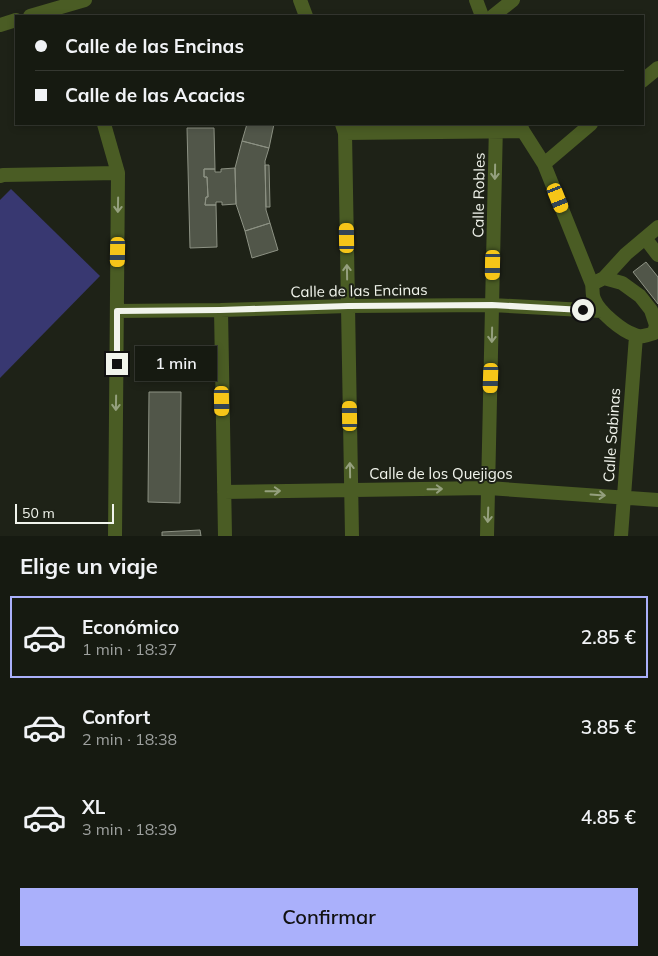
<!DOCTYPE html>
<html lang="es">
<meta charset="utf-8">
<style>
body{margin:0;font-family:Mulish,sans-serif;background:#23271f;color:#f1f3f6;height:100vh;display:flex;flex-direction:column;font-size:19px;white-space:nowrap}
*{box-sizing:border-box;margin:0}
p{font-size:16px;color:#9ea19f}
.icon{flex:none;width:28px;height:28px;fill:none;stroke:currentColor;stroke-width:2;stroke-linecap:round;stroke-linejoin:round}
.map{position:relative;height:536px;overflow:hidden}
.panel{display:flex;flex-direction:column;background:#161a11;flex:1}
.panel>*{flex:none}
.banner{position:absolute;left:15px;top:15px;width:629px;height:110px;border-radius:0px;box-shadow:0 2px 8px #0003,0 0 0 1px #353831;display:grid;align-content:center;height:110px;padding:0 20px;background:#161a11}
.scale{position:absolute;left:15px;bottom:12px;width:99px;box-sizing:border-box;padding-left:5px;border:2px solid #f1f4ec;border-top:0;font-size:14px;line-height:18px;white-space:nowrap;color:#f1f4ec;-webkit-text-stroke:4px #1e2217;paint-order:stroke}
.end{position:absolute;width:22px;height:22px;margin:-11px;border:6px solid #f1f4ec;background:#111;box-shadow:0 0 0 2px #111}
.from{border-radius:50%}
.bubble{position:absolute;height:35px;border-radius:0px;background:#161a11;box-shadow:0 2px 8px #0003,0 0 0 1px #353831;font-size:16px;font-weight:600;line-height:35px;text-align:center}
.car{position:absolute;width:15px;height:30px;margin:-15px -8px;border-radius:6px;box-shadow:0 0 4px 1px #0007;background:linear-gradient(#f5c518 24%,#345 0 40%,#f5c518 0 76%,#345 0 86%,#f5c518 0)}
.banner b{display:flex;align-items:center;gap:18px;height:48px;font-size:19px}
.banner b+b{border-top:1px solid #353831}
.banner i{width:12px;height:12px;background:#f1f3f6}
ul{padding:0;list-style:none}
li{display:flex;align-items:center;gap:15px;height:82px;margin:0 10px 8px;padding:0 10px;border:2px solid transparent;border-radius:0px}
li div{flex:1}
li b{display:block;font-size:19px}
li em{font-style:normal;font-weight:600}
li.active{border-color:#aab0fb}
li>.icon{width:45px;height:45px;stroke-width:1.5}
h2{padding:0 20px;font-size:22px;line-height:60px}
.action{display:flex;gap:10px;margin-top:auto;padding:10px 20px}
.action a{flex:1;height:58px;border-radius:0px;background:#aab0fb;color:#111;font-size:20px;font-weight:600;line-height:58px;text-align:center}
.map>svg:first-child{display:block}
.green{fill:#383871}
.building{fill:#515649;stroke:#8d9284}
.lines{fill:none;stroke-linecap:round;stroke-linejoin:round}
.minor{stroke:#4a5c24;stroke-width:14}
.oneway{stroke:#95a07e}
.route{stroke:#f1f4ec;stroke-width:6}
.labels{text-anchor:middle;stroke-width:4;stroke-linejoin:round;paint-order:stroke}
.street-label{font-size:15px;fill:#f1f4ec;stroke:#1e2217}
</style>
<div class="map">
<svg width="658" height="536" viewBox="0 0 658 536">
<rect width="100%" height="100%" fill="#1e2217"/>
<path class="green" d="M11 189 100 276 0 378V200Z"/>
<path class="building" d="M247 124H274L269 148 242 141Z
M187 128H214L215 169H204V177H207L208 197H206L205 205H216L217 247 190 248Z
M242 141 269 148 265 161 266 210 270 223 245 231 236 204 235 168Z
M265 165H269L270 207H266Z
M235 168 236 204 222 205V202H216V205H205L206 197H208L207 177H204V169H215V172H221V169Z
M270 223 278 250 252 258 245 231Z
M646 262 658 277V304L633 272Z
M149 392H181L180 503 148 502Z
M200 530 201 536H162V532Z"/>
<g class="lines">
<path class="minor" d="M300 0 306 16
M476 0 482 16
M30 16 85 0
M493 16 513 0
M0 25 16 20
M642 81 658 68
M104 124 118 173 115 536
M342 124 345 133 352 536
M520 124 523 131 544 164 592 284C593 289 592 295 594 299 599 312 622 331 635 335 641 338 648 335 654 333L656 325 651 310 640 296 622 283 604 278 592 284
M345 133 523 131
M544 164 591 124
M0 176 3 175 118 173
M645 238 658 255
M604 278 626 254 658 227
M221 310 225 536
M117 311 221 310 348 306 492 305 602 311
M224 492 488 488 658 500
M487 536 496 124
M621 536 636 336"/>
</g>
<defs><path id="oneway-shaft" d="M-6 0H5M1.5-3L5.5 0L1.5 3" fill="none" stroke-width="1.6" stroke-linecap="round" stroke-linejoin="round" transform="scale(1.25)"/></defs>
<g class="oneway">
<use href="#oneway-shaft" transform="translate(495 172) rotate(91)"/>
<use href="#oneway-shaft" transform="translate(118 205) rotate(91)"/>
<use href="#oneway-shaft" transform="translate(347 272) rotate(-91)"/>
<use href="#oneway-shaft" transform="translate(492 335) rotate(91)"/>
<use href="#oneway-shaft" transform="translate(116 403) rotate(91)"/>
<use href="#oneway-shaft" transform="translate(350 470) rotate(-91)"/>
<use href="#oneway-shaft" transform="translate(435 489) rotate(-1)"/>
<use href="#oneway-shaft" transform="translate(273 491) rotate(-1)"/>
<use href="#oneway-shaft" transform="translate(598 495) rotate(4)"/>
<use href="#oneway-shaft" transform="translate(488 515) rotate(92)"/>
</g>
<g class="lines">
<path class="route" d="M117 364V311L220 310 348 306 492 305 583 310"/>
</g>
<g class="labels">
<g class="street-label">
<text transform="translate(479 195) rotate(-89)" y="5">Calle Robles</text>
<text transform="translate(359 291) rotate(-1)" y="5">Calle de las Encinas</text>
<text transform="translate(612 435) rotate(-86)" y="5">Calle Sabinas</text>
<text x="441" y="479">Calle de los Quejigos</text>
</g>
</g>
</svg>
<div class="scale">50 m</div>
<i class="end from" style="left:583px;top:310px"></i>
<i class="end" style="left:117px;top:364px"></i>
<div class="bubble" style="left:135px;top:346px;width:82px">1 min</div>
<i class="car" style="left:558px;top:198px;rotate:158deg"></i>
<i class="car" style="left:347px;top:238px;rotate:359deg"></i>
<i class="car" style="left:118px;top:252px;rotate:181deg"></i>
<i class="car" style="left:493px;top:265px;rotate:181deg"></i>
<i class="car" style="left:491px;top:378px;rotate:182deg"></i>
<i class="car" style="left:222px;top:401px;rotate:179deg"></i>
<i class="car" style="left:350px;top:416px;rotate:359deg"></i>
<div class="banner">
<b><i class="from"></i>Calle de las Encinas</b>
<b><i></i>Calle de las Acacias</b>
</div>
</div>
<section class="panel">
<h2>Elige un viaje</h2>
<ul>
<li class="active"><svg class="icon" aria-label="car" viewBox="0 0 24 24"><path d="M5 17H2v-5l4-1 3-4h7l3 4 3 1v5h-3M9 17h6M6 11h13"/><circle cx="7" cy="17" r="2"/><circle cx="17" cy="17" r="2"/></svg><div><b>Económico</b><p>1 min · 18:37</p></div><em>2.85 €</em></li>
<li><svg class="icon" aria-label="car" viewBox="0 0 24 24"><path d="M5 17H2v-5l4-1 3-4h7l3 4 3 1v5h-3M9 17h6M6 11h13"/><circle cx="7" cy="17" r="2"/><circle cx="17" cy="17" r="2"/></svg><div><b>Confort</b><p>2 min · 18:38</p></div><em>3.85 €</em></li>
<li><svg class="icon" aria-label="car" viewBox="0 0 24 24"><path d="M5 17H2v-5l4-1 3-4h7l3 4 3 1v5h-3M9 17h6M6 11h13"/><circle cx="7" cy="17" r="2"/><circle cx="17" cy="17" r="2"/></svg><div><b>XL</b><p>3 min · 18:39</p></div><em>4.85 €</em></li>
</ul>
<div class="action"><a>Confirmar</a></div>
</section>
